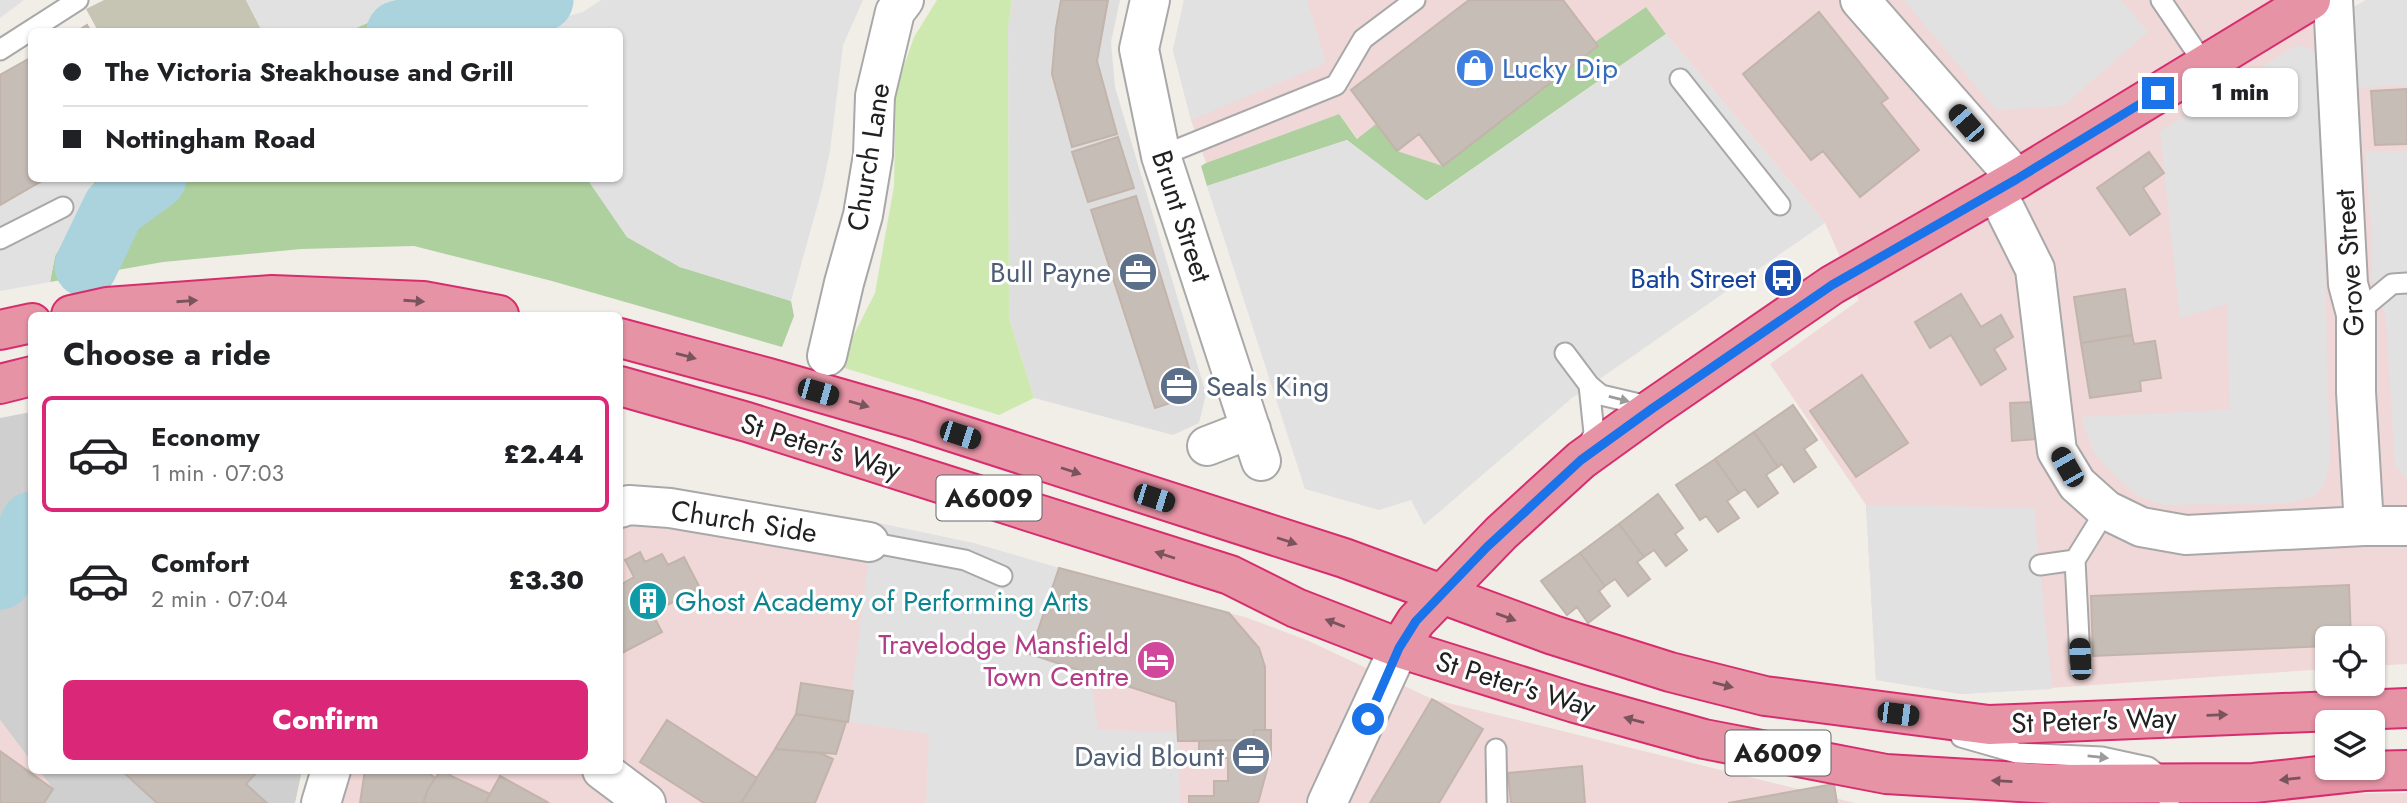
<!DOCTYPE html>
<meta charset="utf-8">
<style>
body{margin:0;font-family:Jost,sans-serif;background:#f6f6f6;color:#202124;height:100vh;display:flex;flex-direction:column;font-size:26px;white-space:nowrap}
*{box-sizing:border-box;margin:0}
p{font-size:23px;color:#757577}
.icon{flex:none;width:38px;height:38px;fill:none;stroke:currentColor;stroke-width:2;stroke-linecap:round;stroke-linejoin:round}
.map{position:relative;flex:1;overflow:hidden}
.drawer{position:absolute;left:28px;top:312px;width:595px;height:462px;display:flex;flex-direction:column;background:#fff;border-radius:10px;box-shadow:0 2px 5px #0004}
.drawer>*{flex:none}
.banner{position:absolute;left:28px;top:28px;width:595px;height:154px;border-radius:10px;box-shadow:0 2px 5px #0004;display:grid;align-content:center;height:154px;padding:0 35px;background:#fff}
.buttons{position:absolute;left:2315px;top:626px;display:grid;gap:14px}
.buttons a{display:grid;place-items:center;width:70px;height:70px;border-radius:10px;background:#fff;box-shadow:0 2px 5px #0004;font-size:35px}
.end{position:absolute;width:32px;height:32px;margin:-16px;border:9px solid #1a73e8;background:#fff;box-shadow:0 0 0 4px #fff}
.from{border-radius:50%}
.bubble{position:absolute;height:49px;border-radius:10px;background:#fff;box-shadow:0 2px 5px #0004;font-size:23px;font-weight:800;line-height:49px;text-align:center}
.car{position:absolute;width:21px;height:42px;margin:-21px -10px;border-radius:9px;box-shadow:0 0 5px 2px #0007;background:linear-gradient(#222 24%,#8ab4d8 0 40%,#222 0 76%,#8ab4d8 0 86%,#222 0)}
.banner b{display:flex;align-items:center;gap:24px;height:66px;font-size:26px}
.banner b+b{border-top:2px solid #e0e0e0}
.banner i{width:18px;height:18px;background:#202124}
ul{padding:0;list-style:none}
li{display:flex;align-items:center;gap:21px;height:116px;margin:0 14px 10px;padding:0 21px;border:4px solid transparent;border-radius:10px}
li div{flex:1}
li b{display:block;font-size:26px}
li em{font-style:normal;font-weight:800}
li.on{border-color:#db2777}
li>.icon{width:63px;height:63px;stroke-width:1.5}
h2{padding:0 35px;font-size:32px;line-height:84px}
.button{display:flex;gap:14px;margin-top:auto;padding:14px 35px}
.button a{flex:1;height:80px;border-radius:10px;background:#db2777;color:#fff;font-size:28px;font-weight:800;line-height:80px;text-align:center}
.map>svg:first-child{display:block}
.residential{fill:#dfdede}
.commercial{fill:#f1d8d8}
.religious{fill:#cfcfcf}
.construction{fill:#c6c5b3}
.grass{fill:#cee9b0}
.forest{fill:#aecf9e}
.parking{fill:#e1e1e1}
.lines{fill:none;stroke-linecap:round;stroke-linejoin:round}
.river{stroke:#aad3dd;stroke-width:63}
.building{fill:#c6bdb7;stroke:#c2b4aa;stroke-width:2}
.lane-casing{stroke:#a8a8a8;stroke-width:23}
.street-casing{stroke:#a8a8a8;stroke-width:42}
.highway-casing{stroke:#d72d6e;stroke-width:42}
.lane{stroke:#fff;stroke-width:19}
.street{stroke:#fff;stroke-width:38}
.highway{stroke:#e593a5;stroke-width:38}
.oneway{fill:#79545c}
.oneway2{fill:#9b9b9b}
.route{stroke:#1a73e8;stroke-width:9}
.labels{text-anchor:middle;stroke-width:6;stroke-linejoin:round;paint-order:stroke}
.shield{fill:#fff;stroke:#646464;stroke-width:2}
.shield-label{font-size:26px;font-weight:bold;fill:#212121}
.shop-label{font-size:28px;fill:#366cbe;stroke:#fff;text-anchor:start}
.street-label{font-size:28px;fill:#212121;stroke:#fff}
.service-label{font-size:28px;fill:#4e5e75;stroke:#fff;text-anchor:end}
.transit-label{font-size:28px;fill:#164399;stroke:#fff;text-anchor:end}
.culture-label{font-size:28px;fill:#0d838f;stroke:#fff;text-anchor:start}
.hotel-label{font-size:28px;fill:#b23c85;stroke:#fff;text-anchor:end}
</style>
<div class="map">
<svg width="2407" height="803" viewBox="0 0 2407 803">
<rect width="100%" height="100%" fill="#f1eee8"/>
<path class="residential" d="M1012 0H1120L1111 42 1115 87 1206 394 1199 423 1173 435 1034 398 1009 318 1008 27Z"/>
<path class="commercial" d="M1184 0H2345L2354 7 2366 0H2407V664L2373 666V639H2328L2327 669 1962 694 1876 680 1866 505 1770 364 1859 300 1825 223 1666 34 1646 7 1595 42 1598 46 1443 166 1358 139 1339 114 1206 163 1191 120 1173 50Z
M716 495 873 522 973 543 1059 568 1248 618 1309 641 1432 699 1855 803H335L345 770H620V519Z
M0 524 22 531 0 579Z
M0 720 31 761 32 770H39L53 789 44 803H0Z
M2407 793V803H2120L2220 795Z"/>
<path class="religious" d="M31 412H32L31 761 0 720V579L22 532 0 524V418Z
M39 770H302L295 803H44L53 789Z"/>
<path class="construction" d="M104 0H246L262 31H98L86 9Z"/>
<path class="grass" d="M937 0H1012L1008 27 1009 318 1034 398 999 415 838 366 875 293 894 186 896 89 914 37Z"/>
<path class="forest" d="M460 0H463L485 31 347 32 392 12Z
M1646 7 1666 34 1426 201 1347 140 1207 186 1201 166 1206 163 1339 114 1357 139 1376 124 1397 151 1443 166 1598 47 1595 42Z
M587 178 627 237 680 267 791 301 794 316 782 347 552 281 414 246 301 249 163 262 50 282 55 256 96 188 92 179Z"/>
<path class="parking" d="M0 0H24L0 18Z
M246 0H460L392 12 347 32 262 31Z
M601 0H863L843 45 830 151 822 189 791 301 680 267 627 237 587 179 620 178V32H485L482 26 528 27 583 12Z
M1184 0H1307L1326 63 1191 120 1173 50Z
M1904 0H2121L2148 32 2063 106 1996 110Z
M2366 0H2407V85L2357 88 2354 7Z
M1666 34 1825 223 1572 398 1424 525 1411 500 1379 510 1305 489 1207 186 1347 140 1427 201Z
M2297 45 2310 48 2319 58 2330 464 2324 485 2312 497 2285 504 2163 505 2138 496 2115 476 2094 453 2081 417 2230 410 2227 304 2180 318 2160 131Z
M2365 151H2407V479L2395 466 2386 316 2372 280V237Z
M47 179H92L96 188 55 256 50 282 0 291V205Z
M1866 505 2034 508 2052 689 1962 694 1876 680Z
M873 522 973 543 1059 568 1031 654 1090 674 1098 730 1177 732 1180 803H926L929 734 848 722Z"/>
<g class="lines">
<path class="river" d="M398 32 542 0
M86 266 114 208 155 178
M0 578 17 557 32 523"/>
</g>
<path class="building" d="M1061 0H1108L1097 61 1117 134 1072 147 1052 74 1056 28Z
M1469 0H1563L1598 46 1443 166 1419 134 1397 151 1351 90Z
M1819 12 1888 98 1881 103 1919 150 1860 197 1823 151 1811 160 1743 74Z
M87 25 91 32H76Z
M32 57V178H47L0 205V75Z
M2407 89V144L2375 145 2371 91Z
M1118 137 1134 188 1088 202 1072 152Z
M2149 152 2164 173 2143 188 2160 214 2130 235 2097 188Z
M1136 196 1197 394 1155 408 1091 210Z
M2125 289 2132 335 2081 343 2074 297Z
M1961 294 1981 327 2001 315 2013 337 1994 349 2006 369 1981 385 1951 335 1930 348 1915 322Z
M2132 335 2134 344 2155 341 2161 378 2140 381 2141 391 2090 398 2081 343Z
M1862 375 1908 443 1856 477 1810 411Z
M2034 402 2036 439 2012 441 2010 403Z
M1793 405 1817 440 1804 449 1816 467 1794 482 1782 464 1778 467 1754 432Z
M1754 432 1778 467 1766 475 1778 493 1758 507 1745 489 1739 493 1715 459Z
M1715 459 1739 493 1727 501 1739 518 1718 532 1706 516 1700 520 1676 485Z
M1658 494 1683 528 1675 534 1687 550 1666 566 1654 550 1644 557 1619 524Z
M1619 524 1644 557 1637 562 1650 579 1628 596 1615 579 1605 586 1580 553Z
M640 552 645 562 662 554 668 565 684 557 700 588 652 613 662 632 620 654V585L634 577 625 560Z
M1580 553 1605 586 1599 591 1610 606 1588 623 1577 607 1567 615 1541 581Z
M1059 568 1229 613 1259 648 1265 667V730H1254V740L1178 741 1176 702 1030 654Z
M2349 585 2351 639H2328V646L2093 656 2091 596Z
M801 683 853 691 848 722 796 714Z
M1432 699 1483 729 1439 803H1370Z
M796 714 846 722 836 754 775 749Z
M667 720 757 778 741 803H704L640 762Z
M1254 730H1271V755L1258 803H1189V796H1214V781H1228V758H1199V741L1254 740Z
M775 749 820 753 833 759 815 803H741Z
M0 751 53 789 44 803H0Z
M1582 766 1585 803H1511L1508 773Z
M121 770H259L246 784 267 803H157Z
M365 770H425L435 778 428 789 423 803H360Z
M441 770H446L451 776 490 794 485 803H423L428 789Z
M500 776 549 803H485Z
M1834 784 1837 803H1728Z"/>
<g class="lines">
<g class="lane-casing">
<path id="lane" d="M2161 0 2205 65
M0 50 78 0
M1680 79 1780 205
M1161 156 1336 85 1363 39 1415 0
M0 239 63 207
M2356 314 2392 284 2407 283
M1565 353 1589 385 1601 395 1652 407
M1586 450 1594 433 1589 385
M869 542 965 560 1002 576
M2075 560 2080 659
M2040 565 2075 560 2106 510
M1961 737 2017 753 2102 757 2148 767 2169 783V803
M1496 749 1497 803"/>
</g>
<g class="street-casing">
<path id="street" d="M1150 0 1139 49 1161 156 1261 461
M1860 0 2017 179
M2333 0 2348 284 2356 314V392L2364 526
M1996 191 2035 269 2057 451 2077 484 2106 510 2141 527 2186 535 2364 526H2407
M827 356 844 283 863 215 873 155 875 96 895 12 904 0
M1207 446 1251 429
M620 508 629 505 670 508 869 542
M602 770 646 803
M321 803 331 770
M1327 803 1399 648"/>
</g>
<g class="highway-casing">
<path id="highway" d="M71 315 107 307 272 295 423 301 499 315
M0 330 32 323
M620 338 769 378 915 420 1344 558 1553 635 1670 672 1765 696 1989 725 2407 708
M0 384 32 376
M620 386 747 422 1230 575 1296 608 1399 648 1575 703 1704 739 1886 774 2053 784 2254 783 2364 771 2407 770
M1399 648 1416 621 1501 533 1581 460 1653 408 1832 285 2017 179 2311 0"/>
</g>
<use href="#lane" class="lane"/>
<use href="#street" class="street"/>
<use href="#highway" class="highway"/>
</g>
<defs><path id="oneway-solid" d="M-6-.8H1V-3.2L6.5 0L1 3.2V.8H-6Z" transform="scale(1.75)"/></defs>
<g class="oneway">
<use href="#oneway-solid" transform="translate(187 301) rotate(-4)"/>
<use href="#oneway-solid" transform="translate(414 301) rotate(4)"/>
<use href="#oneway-solid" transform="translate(686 356) rotate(15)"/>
<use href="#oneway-solid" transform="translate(859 404) rotate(16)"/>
<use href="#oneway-solid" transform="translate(1071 471) rotate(18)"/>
<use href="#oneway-solid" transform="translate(1287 541) rotate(18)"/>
<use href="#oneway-solid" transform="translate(1165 555) rotate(-162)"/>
<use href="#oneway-solid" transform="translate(1506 617) rotate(20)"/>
<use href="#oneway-solid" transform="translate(1335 623) rotate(-159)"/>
<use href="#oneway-solid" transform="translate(1723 685) rotate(14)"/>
<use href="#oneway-solid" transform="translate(2217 715) rotate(-2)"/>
<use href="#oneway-solid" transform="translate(1634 720) rotate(-165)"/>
<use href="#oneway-solid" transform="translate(2290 779) rotate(174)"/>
<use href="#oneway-solid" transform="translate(2002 781) rotate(-177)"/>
</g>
<g class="oneway2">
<use href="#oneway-solid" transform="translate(1619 399) rotate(14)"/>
<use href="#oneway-solid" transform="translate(2098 757) rotate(6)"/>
</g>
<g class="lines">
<path class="route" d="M1368 719 1399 648 1416 621 1487 547 1581 460 1653 408 1832 285 2017 179 2158 93"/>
</g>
<defs>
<g id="shop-disc" transform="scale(2.0125)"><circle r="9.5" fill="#3f7fe0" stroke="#fff"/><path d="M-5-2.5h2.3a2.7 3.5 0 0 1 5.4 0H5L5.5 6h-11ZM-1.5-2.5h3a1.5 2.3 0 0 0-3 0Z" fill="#fff"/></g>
<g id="office-disc" transform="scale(2.0125)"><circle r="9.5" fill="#5c6f8a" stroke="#fff"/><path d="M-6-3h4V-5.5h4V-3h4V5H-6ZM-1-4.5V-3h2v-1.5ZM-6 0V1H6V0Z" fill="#fff"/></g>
<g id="bus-disc" transform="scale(2.0125)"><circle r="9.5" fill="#1a4fb4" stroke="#fff"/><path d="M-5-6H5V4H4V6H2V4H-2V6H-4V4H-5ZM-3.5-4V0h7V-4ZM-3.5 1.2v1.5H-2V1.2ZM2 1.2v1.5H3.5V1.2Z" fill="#fff"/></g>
<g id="building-disc" transform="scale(2.0125)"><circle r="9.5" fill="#0f9aa8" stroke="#fff"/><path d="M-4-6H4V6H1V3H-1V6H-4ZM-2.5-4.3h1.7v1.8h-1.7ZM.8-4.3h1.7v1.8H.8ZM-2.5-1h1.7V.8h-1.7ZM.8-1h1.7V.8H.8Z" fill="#fff"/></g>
<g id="hotel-disc" transform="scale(2.0125)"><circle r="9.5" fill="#d1479c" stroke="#fff"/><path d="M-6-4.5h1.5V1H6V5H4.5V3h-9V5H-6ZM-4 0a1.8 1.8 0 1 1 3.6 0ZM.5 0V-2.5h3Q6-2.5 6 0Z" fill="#fff"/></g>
</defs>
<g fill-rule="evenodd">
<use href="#shop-disc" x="1475" y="68"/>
<use href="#office-disc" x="1138" y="272"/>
<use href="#bus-disc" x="1783" y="278"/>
<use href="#office-disc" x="1179" y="386"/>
<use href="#building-disc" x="648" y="601"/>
<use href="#hotel-disc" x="1156" y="660"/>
<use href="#office-disc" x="1251" y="756"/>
</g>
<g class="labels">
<g class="shield">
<rect x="936.5" y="475.5" width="105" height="45" rx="5"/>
<rect x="1725.5" y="730.5" width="105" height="45" rx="5"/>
</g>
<g class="shield-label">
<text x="989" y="507">A6009</text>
<text x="1778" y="762">A6009</text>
</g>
<g class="shop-label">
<text x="1502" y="78">Lucky Dip</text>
</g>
<g class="street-label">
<text transform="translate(868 157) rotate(-81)" y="10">Church Lane</text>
<text transform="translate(1182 216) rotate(72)" y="10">Brunt Street</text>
<text transform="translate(2349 263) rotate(-94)" y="10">Grove Street</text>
<text transform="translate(821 446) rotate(17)" y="10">St Peter's Way</text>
<text transform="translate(744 521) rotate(9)" y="10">Church Side</text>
<text transform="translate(1516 684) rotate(17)" y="10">St Peter's Way</text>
<text transform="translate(2094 720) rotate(-2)" y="10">St Peter's Way</text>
</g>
<g class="service-label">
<text x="1111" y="282">Bull Payne</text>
<text x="1206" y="396" text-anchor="start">Seals King</text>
<text x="1224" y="766">David Blount</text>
</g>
<g class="transit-label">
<text x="1756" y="288">Bath Street</text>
</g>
<g class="culture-label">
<text x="675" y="611">Ghost Academy of Performing Arts</text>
</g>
<g class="hotel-label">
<text x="1129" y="654">Travelodge Mansfield<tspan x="1129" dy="32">Town Centre</tspan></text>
</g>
</g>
</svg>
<div class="buttons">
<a><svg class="icon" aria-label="locate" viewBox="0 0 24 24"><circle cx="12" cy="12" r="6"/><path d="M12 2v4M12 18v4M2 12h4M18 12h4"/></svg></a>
<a><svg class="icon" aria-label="layers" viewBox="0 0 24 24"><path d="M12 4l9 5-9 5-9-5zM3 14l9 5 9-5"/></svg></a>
</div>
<i class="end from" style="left:1368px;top:719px"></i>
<i class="end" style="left:2158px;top:93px"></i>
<div class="bubble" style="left:2182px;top:68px;width:116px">1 min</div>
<i class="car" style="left:1966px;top:123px;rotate:319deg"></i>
<i class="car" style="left:818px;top:392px;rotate:106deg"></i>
<i class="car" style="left:960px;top:435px;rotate:108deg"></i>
<i class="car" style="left:2067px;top:467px;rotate:330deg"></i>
<i class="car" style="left:1154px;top:498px;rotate:108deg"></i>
<i class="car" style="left:2080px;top:659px;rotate:357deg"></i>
<i class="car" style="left:1898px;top:714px;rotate:97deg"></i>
<div class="banner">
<b><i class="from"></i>The Victoria Steakhouse and Grill</b>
<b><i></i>Nottingham Road</b>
</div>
<section class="drawer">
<h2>Choose a ride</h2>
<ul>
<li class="on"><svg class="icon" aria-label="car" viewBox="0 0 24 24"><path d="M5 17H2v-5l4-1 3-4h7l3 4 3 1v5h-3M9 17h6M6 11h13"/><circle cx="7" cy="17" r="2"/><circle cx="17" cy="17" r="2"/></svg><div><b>Economy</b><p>1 min · 07:03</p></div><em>£2.44</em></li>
<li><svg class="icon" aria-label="car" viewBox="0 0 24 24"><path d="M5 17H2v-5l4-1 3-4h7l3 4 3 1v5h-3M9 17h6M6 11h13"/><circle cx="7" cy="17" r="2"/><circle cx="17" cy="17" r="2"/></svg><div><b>Comfort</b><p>2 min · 07:04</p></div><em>£3.30</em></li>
</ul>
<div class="button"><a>Confirm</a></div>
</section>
</div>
